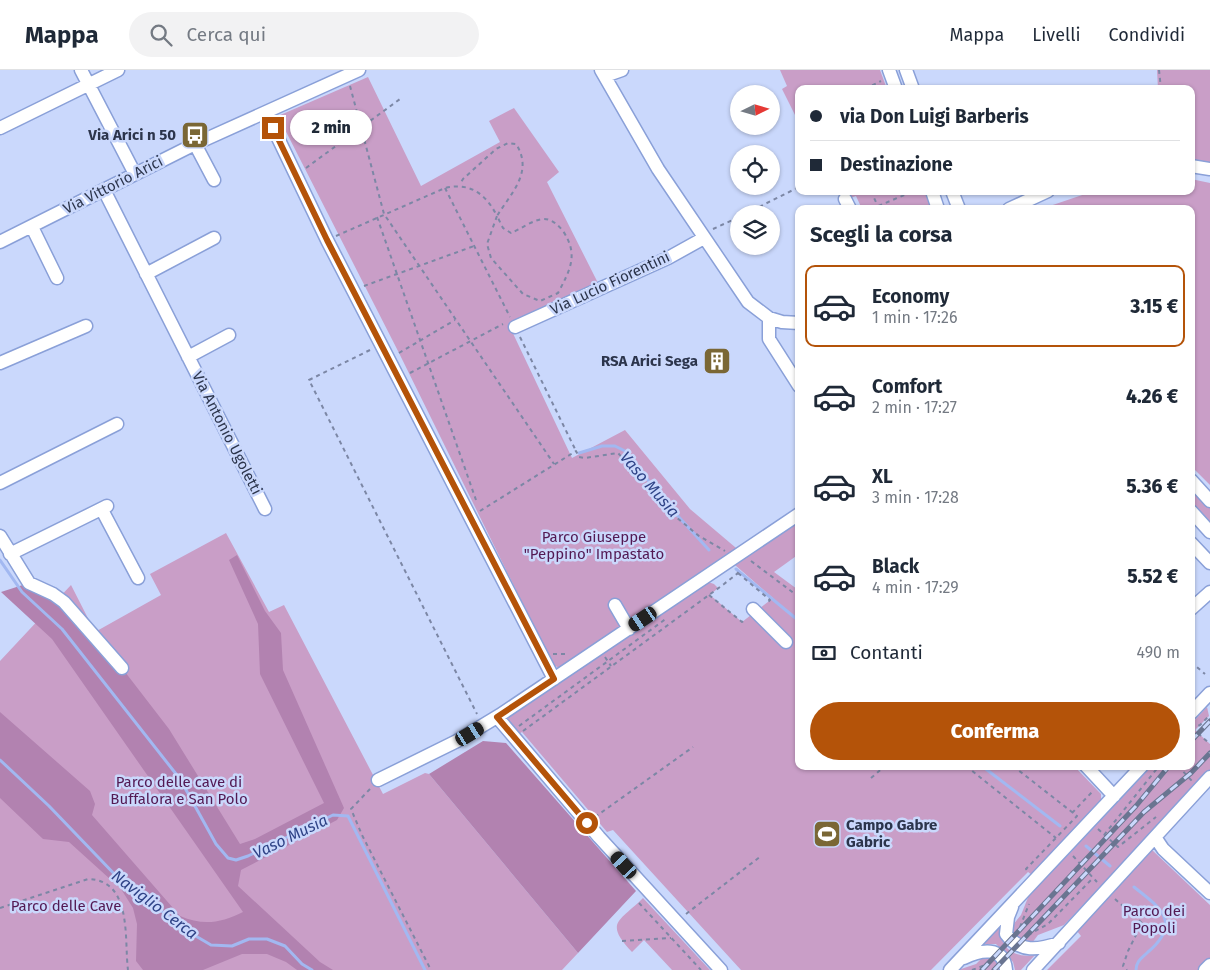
<!DOCTYPE html>
<html lang="it">
<meta charset="utf-8">
<style>
body{margin:0;font-family:"Fira Sans",sans-serif;background:#f2f2f3;color:#1f2937;height:100vh;display:flex;flex-direction:column;font-size:19px;white-space:nowrap}
*{box-sizing:border-box;margin:0}
p{font-size:16px;color:#747a83}
.icon{flex:none;width:28px;height:28px;fill:none;stroke:currentColor;stroke-width:2;stroke-linecap:round;stroke-linejoin:round}
.map{position:relative;flex:1;overflow:hidden}
.drawer{position:absolute;left:795px;top:135px;width:400px;height:565px;display:flex;flex-direction:column;background:#fff;border-radius:10px;box-shadow:0 1px 4px #0004}
.drawer>*{flex:none}
.banner{position:absolute;left:795px;top:15px;width:400px;height:110px;border-radius:10px;box-shadow:0 1px 4px #0004;display:grid;align-content:center;height:110px;padding:0 15px;background:#fff}
.needle{width:32px;rotate:85deg}
.tools{position:absolute;left:730px;top:15px;display:grid;gap:10px}
.tools a{display:grid;place-items:center;width:50px;height:50px;border-radius:50%;background:#fff;box-shadow:0 1px 4px #0004;font-size:25px}
.end{position:absolute;width:22px;height:22px;margin:-11px;border:6px solid #b45309;background:#fff;box-shadow:0 0 0 2px #fff}
.from{border-radius:50%}
.bubble{position:absolute;height:35px;border-radius:18px;background:#fff;box-shadow:0 1px 4px #0004;font-size:16px;font-weight:800;line-height:35px;text-align:center}
.car{position:absolute;width:15px;height:30px;margin:-15px -8px;border-radius:6px;box-shadow:0 0 4px 1px #0007;background:linear-gradient(#222 24%,#8ab4d8 0 40%,#222 0 76%,#8ab4d8 0 86%,#222 0)}
.banner b{display:flex;align-items:center;gap:18px;height:48px;font-size:19px}
.banner b+b{border-top:1px solid #e0e1e3}
.banner i{width:12px;height:12px;background:#1f2937}
ul{padding:0;list-style:none}
li{display:flex;align-items:center;gap:15px;height:82px;margin:0 10px 8px;padding:0 5px;border:2px solid transparent;border-radius:10px}
li div{flex:1}
li b{display:block;font-size:19px}
li em{font-style:normal;font-weight:800}
li.on{border-color:#b45309}
li>.icon{width:45px;height:45px;stroke-width:1.5}
h2{padding:0 15px;font-size:22px;line-height:60px}
.pay{display:flex;align-items:center;gap:12px;height:55px;padding:0 15px;font-size:19px}
.pay p{margin-inline-start:auto}
.button{display:flex;gap:10px;margin-top:auto;padding:10px 15px}
.button a{flex:1;height:58px;border-radius:30px;background:#b45309;color:#fff;font-size:20px;font-weight:800;line-height:58px;text-align:center}
header{display:flex;align-items:center;gap:30px;box-sizing:border-box;height:70px;padding:0 25px;background:#fff;border-bottom:1px solid #e0e1e3}
header strong{font-size:24px}
nav{display:flex;gap:28px;margin-inline-start:auto;font-size:18px}
.search{width:350px;height:45px;background:#f2f2f3;display:flex;align-items:center;gap:12px;box-sizing:border-box;padding:0 18px;border-radius:28px;color:#747a83;font-size:19px}
.map>svg:first-child{display:block}
.green{fill:#c99ec7}
.forest{fill:#b282b0}
.lines{fill:none;stroke-linecap:round;stroke-linejoin:round}
.stream{stroke:#a2b8f1;stroke-width:3}
.minor-casing{stroke:#8aa0d8;stroke-width:15}
.path{stroke:#7c87a5;stroke-width:2;stroke-dasharray:4 4;stroke-linecap:butt}
.minor{stroke:#fff;stroke-width:12}
.rail-casing{stroke:#6a7591;stroke-width:5}
.rail{stroke:#cad8fc;stroke-width:3;stroke-dasharray:9;stroke-linecap:butt}
.route{stroke:#b45309;stroke-width:6}
.labels{text-anchor:middle;stroke-width:5;stroke-linejoin:round;paint-order:stroke}
.poi-label{font-size:15px;font-weight:bold;fill:#2c354c;stroke:#cad8fc;text-anchor:end}
.street-label{font-size:15px;fill:#2c354c;stroke:#cad8fc}
.park-label{font-size:15px;fill:#531953;stroke:#cad8fc}
.water-label{font-size:16px;font-style:italic;fill:#2f4387;stroke:#cad8fc}
</style>
<header>
<strong>Mappa</strong>
<div class="search"><svg class="icon" aria-label="search" viewBox="0 0 24 24"><circle cx="10" cy="10" r="6"/><path d="M15 15l6 6"/></svg>Cerca qui</div>
<nav><a>Mappa</a><a>Livelli</a><a>Condividi</a></nav>
</header>
<div class="map">
<svg width="1210" height="900" viewBox="0 0 1210 900">
<rect width="100%" height="100%" fill="#cad8fc"/>
<path class="green" d="M780 0H880L887 19H799V53L782 19 787 16Z
M1157 0H1210V94L1191 91V19H1158Z
M368 7 421 116 500 72 489 51 514 38 559 102 547 112 598 213 509 255 572 388 625 360 690 439 742 483 566 601 553 595 399 283 278 46Z
M1191 109 1210 113V415L1191 396V139H1041L1094 121H1191Z
M847 121H926L933 139H862L856 126 850 128Z
M1191 417 1210 437V455L1191 434Z
M799 452V484L774 502 797 519 799 518V696H1074L1101 724V734L1032 805 1028 802 931 900H741L613 760 607 762 522 662 519 664 507 650 509 645 705 511 714 514 718 518 710 525 742 552 773 528 735 495Z
M226 463 269 542 284 535 383 724 425 703 429 704 578 883 562 900H0V591L71 515 95 562 161 525 150 504Z
M1207 637 1209 646 1195 660 1210 674V703L1064 855 1038 865 1032 873 1022 874 1013 865 1012 856 1021 845 1031 820 1070 783 1152 696H1191V654Z
M1151 779 1210 835V900H1047L1081 866 1077 861Z
M643 828 710 900H672L644 870 632 882C604 852 619 852 643 828Z
M1001 852C997 875 1012 889 1035 885L1021 900H1015L1013 892 996 874H979Z
M983 887H993L998 890 1001 900H958L976 894Z"/>
<path class="forest" d="M237 485 265 541 281 563 283 600 344 738 337 750 241 800 238 816 320 892 333 900H297L286 892 267 884H242L203 900H143L136 891 137 854 133 838 121 819 69 772 43 769 0 728V642L90 721 95 734 92 745 180 846C203 856 221 853 243 842L52 569 1 522 29 513 53 524 122 598 169 659 240 774 255 769 324 733 260 604 258 554 229 490Z
M483 671 506 673 636 821 578 883 429 704Z"/>
<g class="lines">
<path class="stream" d="M579 383 602 376H615L625 381 666 433 709 480
M0 490 22 522 62 559 180 709 216 774 228 788 236 790 248 786 333 745 348 746 425 900
M736 499 799 551
M0 690 49 736 121 811 194 865 211 875 232 876 249 869H267L285 876 302 894 312 900
M982 696 1060 756
M1086 776 1110 796
M1134 817C1161 838 1182 853 1148 882 1142 888 1136 891 1136 900"/>
<g class="minor-casing">
<path id="minor" d="M81 0 135 104
M601 0 658 99 748 232 769 248 782 252 799 253
M889 0 896 19
M906 0 913 19
M605 6 622 0
M266 43 327 170 554 609
M0 58 118 0
M195 74 214 110
M1191 96 1210 99
M104 120 265 439
M932 121 938 139
M952 121 959 139
M845 129 850 139
M1009 139 1048 121
M32 157 57 208
M0 172 195 74 359 0
M146 204 214 168
M769 248V269L799 316
M515 257 668 188 704 168
M188 287 229 265
M0 293 86 256
M1191 410 1210 431
M0 413 117 354
M102 440 138 508
M1191 441 1210 462
M0 466 29 513 53 524 64 532 122 598
M1191 473 1210 493
M10 484 107 436
M615 535 629 559
M753 539 786 572
M1191 539 1210 522
M1191 643 1210 623
M497 647 599 767 721 900
M1086 696 1114 726
M378 710 457 671 500 645 799 444
M1155 767 1163 779 1210 823
M1012 837 1008 847 1006 864C1020 883 1038 880 1059 873
M964 888C980 880 1004 875 1006 900
M950 900 1142 696
M1033 900 1210 707
M1205 900 1210 895"/>
</g>
<path class="path" d="M1159 0 1161 19
M350 16 384 144 554 394
M865 19 881 11
M306 98 400 29
M445 118 510 247
M871 121 879 139
M871 139 914 121
M745 144 799 117
M377 147 476 430
M713 159 739 147
M336 166 445 118C470 112 486 124 497 146L487 174 491 188 523 224 540 231 558 223C570 200 579 185 563 161 558 155 552 149 544 149 534 149 521 159 511 163L503 158 497 146C511 123 534 102 516 74L508 73 496 79 463 109 460 114
M364 216 474 176
M520 267 576 381
M370 280 309 310 477 644
M399 283 455 250
M410 303 503 254
M480 441 576 381 579 387 585 388 618 383 676 447 699 466 725 481
M751 491 799 527
M738 503 770 530 766 534
M709 525 742 552 746 549
M553 584H568
M605 587 611 596
M1191 592 1205 604
M519 656 667 548
M1192 658 1210 674
M1191 659 1200 655 1210 645
M523 661 724 514 738 503 735 500
M966 696 1056 768
M1013 696 1077 746 1026 799 1028 802
M1178 696 1192 711
M871 708 885 696
M370 719 351 739 362 765 431 900
M1072 743 1093 721
M595 747 693 677
M1098 759 1118 777 1156 747
M1104 765 1159 696
M1073 786 1097 812
M1115 829 1142 853 1128 881 1123 896 1127 900
M639 833 701 900
M0 838 88 809C133 810 124 870 128 900
M686 844 761 786
M1020 857 1029 834
M1028 865 1048 854 1093 808
M622 871 671 868
M972 900 988 894"/>
<use href="#minor" class="minor"/>
<g class="rail-casing">
<path id="rail" d="M1191 671 1210 651
M982 900 1136 736 1169 696
M994 900 1144 742 1191 703 1210 683"/>
</g>
<use href="#rail" class="rail"/>
</g>
<g class="lines">
<path class="route" d="M273 58 327 170 554 609 497 647 587 753"/>
</g>
<defs>
<g id="bus-square" transform="scale(1.4375)"><rect x="-9" y="-9" width="18" height="18" rx="4" fill="#7a6735" stroke="#cad8fc"/><path d="M-5-6H5V4H4V6H2V4H-2V6H-4V4H-5ZM-3.5-4V0h7V-4ZM-3.5 1.2v1.5H-2V1.2ZM2 1.2v1.5H3.5V1.2Z" fill="#fff"/></g>
<g id="building-square" transform="scale(1.4375)"><rect x="-9" y="-9" width="18" height="18" rx="4" fill="#7a6735" stroke="#cad8fc"/><path d="M-4-6H4V6H1V3H-1V6H-4ZM-2.5-4.3h1.7v1.8h-1.7ZM.8-4.3h1.7v1.8H.8ZM-2.5-1h1.7V.8h-1.7ZM.8-1h1.7V.8H.8Z" fill="#fff"/></g>
<g id="stadium-square" transform="scale(1.4375)"><rect x="-9" y="-9" width="18" height="18" rx="4" fill="#7a6735" stroke="#cad8fc"/><path d="M0-5a6.5 5 0 1 0 0 10a6.5 5 0 1 0 0-10ZM-3.5-1.8h7v3.6h-7Z" fill="#fff"/></g>
</defs>
<g fill-rule="evenodd">
<use href="#bus-square" x="195" y="65"/>
<use href="#building-square" x="717" y="291"/>
<use href="#stadium-square" x="827" y="764"/>
</g>
<g class="labels">
<g class="poi-label">
<text x="176" y="70">Via Arici n 50</text>
<text x="698" y="296">RSA Arici Sega</text>
<text x="846" y="760" text-anchor="start">Campo Gabre<tspan x="846" dy="17">Gabric</tspan></text>
</g>
<g class="street-label">
<text transform="translate(113 115) rotate(-27)" y="5">Via Vittorio Arici</text>
<text transform="translate(610 213) rotate(-25)" y="5">Via Lucio Fiorentini</text>
<text transform="translate(227 363) rotate(63)" y="5">Via Antonio Ugoletti</text>
</g>
<g class="park-label">
<text x="594" y="472">Parco Giuseppe<tspan x="594" dy="17">"Peppino" Impastato</tspan></text>
<text x="179" y="717">Parco delle cave di<tspan x="179" dy="17">Buffalora e San Polo</tspan></text>
<text x="66" y="841">Parco delle Cave</text>
<text x="1154" y="846">Parco dei<tspan x="1154" dy="17">Popoli</tspan></text>
</g>
<g class="water-label">
<text transform="translate(650 414) rotate(49)" y="6">Vaso Musia</text>
<text transform="translate(290 766) rotate(-26)" y="6">Vaso Musia</text>
<text transform="translate(155 834) rotate(37)" y="6">Naviglio Cerca</text>
</g>
</g>
</svg>
<div class="tools">
<a><svg class="needle" viewBox="-14 -14 28 28"><path d="M0-13l5 13h-10z" fill="#e53935"/><path d="M0 13l5-13h-10z" fill="#747a83"/></svg></a>
<a><svg class="icon" aria-label="locate" viewBox="0 0 24 24"><circle cx="12" cy="12" r="6"/><path d="M12 2v4M12 18v4M2 12h4M18 12h4"/></svg></a>
<a><svg class="icon" aria-label="layers" viewBox="0 0 24 24"><path d="M12 4l9 5-9 5-9-5zM3 14l9 5 9-5"/></svg></a>
</div>
<i class="end from" style="left:587px;top:753px"></i>
<i class="end" style="left:273px;top:58px"></i>
<div class="bubble" style="left:290px;top:40px;width:82px">2 min</div>
<i class="car" style="left:643px;top:549px;rotate:236deg"></i>
<i class="car" style="left:470px;top:664px;rotate:59deg"></i>
<i class="car" style="left:624px;top:795px;rotate:318deg"></i>
<div class="banner">
<b><i class="from"></i>via Don Luigi Barberis</b>
<b><i></i>Destinazione</b>
</div>
<section class="drawer">
<h2>Scegli la corsa</h2>
<ul>
<li class="on"><svg class="icon" aria-label="car" viewBox="0 0 24 24"><path d="M5 17H2v-5l4-1 3-4h7l3 4 3 1v5h-3M9 17h6M6 11h13"/><circle cx="7" cy="17" r="2"/><circle cx="17" cy="17" r="2"/></svg><div><b>Economy</b><p>1 min · 17:26</p></div><em>3.15 €</em></li>
<li><svg class="icon" aria-label="car" viewBox="0 0 24 24"><path d="M5 17H2v-5l4-1 3-4h7l3 4 3 1v5h-3M9 17h6M6 11h13"/><circle cx="7" cy="17" r="2"/><circle cx="17" cy="17" r="2"/></svg><div><b>Comfort</b><p>2 min · 17:27</p></div><em>4.26 €</em></li>
<li><svg class="icon" aria-label="car" viewBox="0 0 24 24"><path d="M5 17H2v-5l4-1 3-4h7l3 4 3 1v5h-3M9 17h6M6 11h13"/><circle cx="7" cy="17" r="2"/><circle cx="17" cy="17" r="2"/></svg><div><b>XL</b><p>3 min · 17:28</p></div><em>5.36 €</em></li>
<li><svg class="icon" aria-label="car" viewBox="0 0 24 24"><path d="M5 17H2v-5l4-1 3-4h7l3 4 3 1v5h-3M9 17h6M6 11h13"/><circle cx="7" cy="17" r="2"/><circle cx="17" cy="17" r="2"/></svg><div><b>Black</b><p>4 min · 17:29</p></div><em>5.52 €</em></li>
</ul>
<div class="pay"><svg class="icon" aria-label="cash" viewBox="0 0 24 24"><path d="M3 7h18v10H3z"/><circle cx="12" cy="12" r="2"/></svg>Contanti<p>490 m</p></div>
<div class="button"><a>Conferma</a></div>
</section>
</div>
